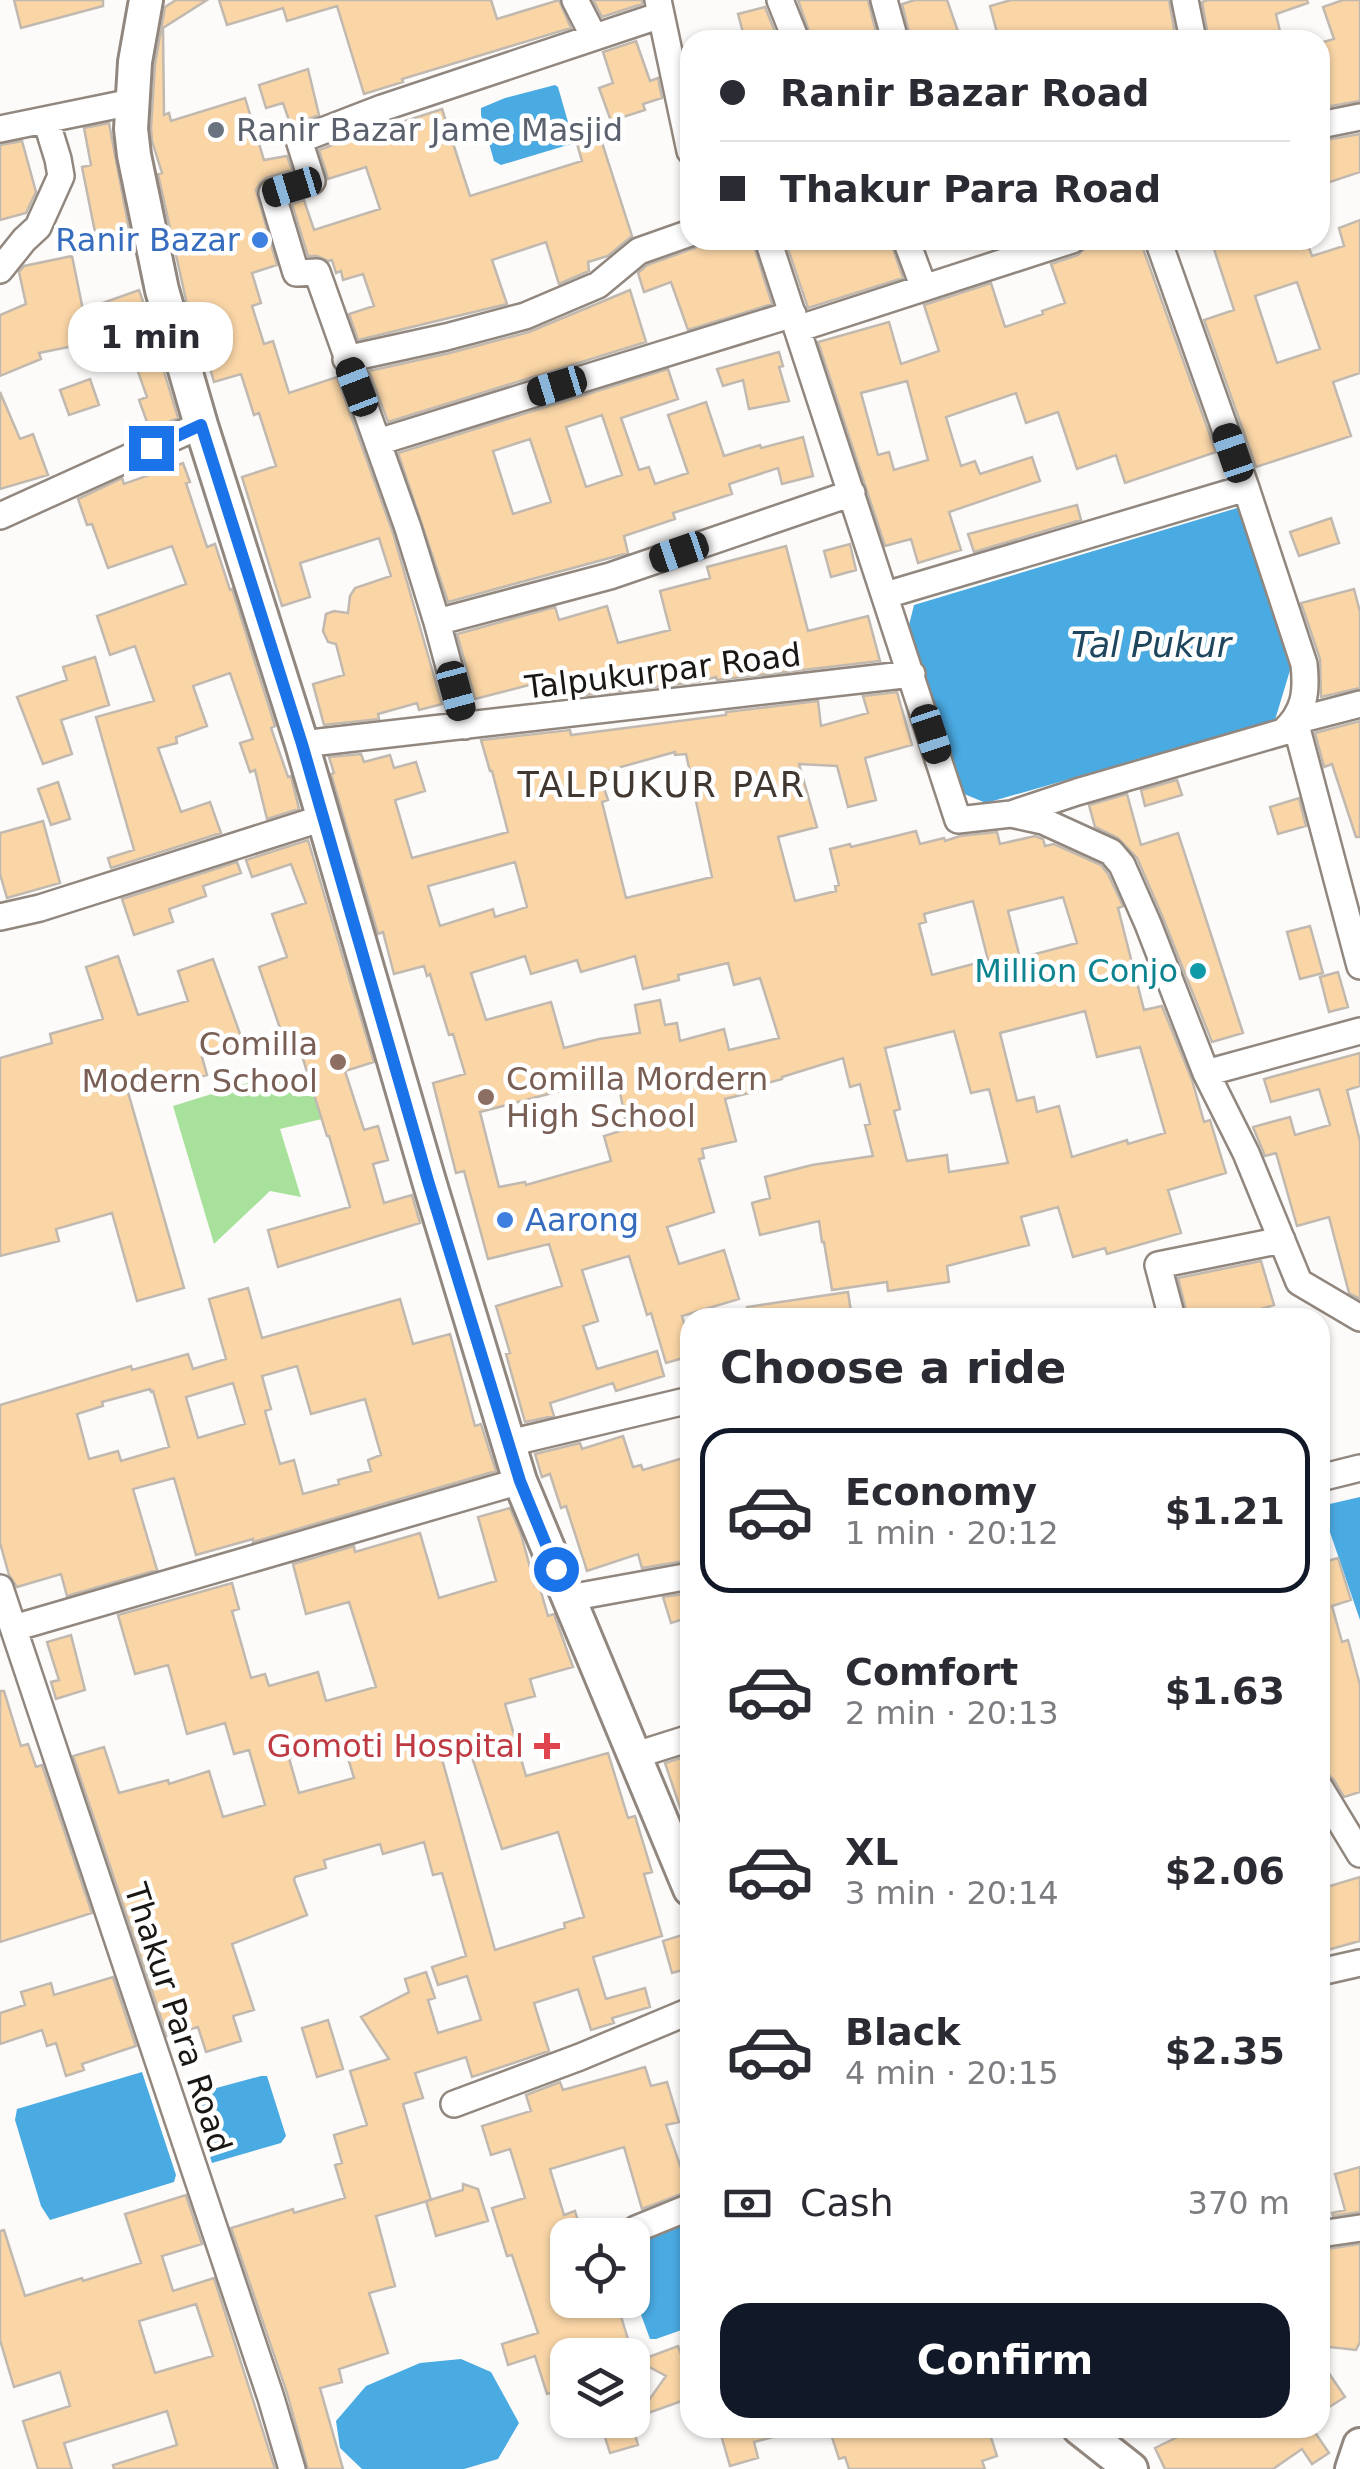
<!DOCTYPE html>
<meta charset="utf-8">
<style>
body{margin:0;font-family:"DejaVu Sans",sans-serif;background:#f2f2f3;color:#2b2b33;height:100vh;display:flex;flex-direction:column;font-size:38px;white-space:nowrap}
*{box-sizing:border-box;margin:0}
p{font-size:32px;color:#7c7c81}
.icon{flex:none;width:55px;height:55px;fill:none;stroke:currentColor;stroke-width:2;stroke-linecap:round;stroke-linejoin:round}
.map{position:relative;flex:1;overflow:hidden}
.panel{position:absolute;left:680px;top:1308px;width:650px;height:1130px;display:flex;flex-direction:column;background:#fff;border-radius:30px;box-shadow:0 2px 8px #0004}
.panel>*{flex:none}
.hud{position:absolute;left:680px;top:30px;width:650px;height:220px;border-radius:30px;box-shadow:0 2px 8px #0004;display:grid;align-content:center;height:220px;padding:0 40px;background:#fff}
.fabs{position:absolute;left:550px;top:2218px;display:grid;gap:20px}
.fabs a{display:grid;place-items:center;width:100px;height:100px;border-radius:20px;background:#fff;box-shadow:0 2px 8px #0004;font-size:50px}
.end{position:absolute;width:45px;height:45px;margin:-22px;border:12px solid #1a73e8;background:#fff;box-shadow:0 0 0 5px #fff}
.from{border-radius:50%}
.bubble{position:absolute;height:70px;border-radius:30px;background:#fff;box-shadow:0 2px 8px #0004;font-size:32px;font-weight:600;line-height:70px;text-align:center}
.car{position:absolute;width:30px;height:60px;margin:-30px -15px;border-radius:12px;box-shadow:0 0 8px 2px #0007;background:linear-gradient(#222 24%,#8ab4d8 0 40%,#222 0 76%,#8ab4d8 0 86%,#222 0)}
.hud b{display:flex;align-items:center;gap:35px;height:95px;font-size:38px}
.hud b+b{border-top:2px solid #e1e1e2}
.hud i{width:25px;height:25px;background:#2b2b33}
ul{padding:0;list-style:none}
li{display:flex;align-items:center;gap:30px;height:165px;margin:0 20px 15px;padding:0 20px;border:5px solid transparent;border-radius:30px}
li div{flex:1}
li b{display:block;font-size:38px}
li em{font-style:normal;font-weight:600}
li.active{border-color:#111827}
li>.icon{width:90px;height:90px;stroke-width:1.5}
h2{padding:0 40px;font-size:45px;line-height:120px}
.pay{display:flex;align-items:center;gap:25px;height:110px;padding:0 40px;font-size:38px}
.pay p{margin-inline-start:auto}
.button{display:flex;gap:20px;margin-top:auto;padding:20px 40px}
.button a{flex:1;height:115px;border-radius:30px;background:#111827;color:#fff;font-size:40px;font-weight:600;line-height:115px;text-align:center}
.map>svg:first-child{display:block}
.green{fill:#a8e19c}
.water{fill:#4aaae2}
.building{fill:#fad6a7;stroke:#c1b9af;stroke-width:2.5;fill-rule:evenodd}
.lines{fill:none;stroke-linecap:round;stroke-linejoin:round}
.minor-casing{stroke:#91877e;stroke-width:30}
.major-casing{stroke:#91877e;stroke-width:38}
.minor{stroke:#fff;stroke-width:25}
.major{stroke:#fff;stroke-width:32}
.route{stroke:#1a73e8;stroke-width:12}
.worship-dot{fill:#6b7280;stroke:#fff;stroke-width:4}
.shop-dot{fill:#3f7fe0;stroke:#fff;stroke-width:4}
.culture-dot{fill:#0f9aa8;stroke:#fff;stroke-width:4}
.education-dot{fill:#8d6e63;stroke:#fff;stroke-width:4}
.health-dot{fill:#e0444e;stroke:#fff;stroke-width:4}
.labels{text-anchor:middle;stroke-width:9;stroke-linejoin:round;paint-order:stroke}
.worship-label{font-size:32px;fill:#5b616d;stroke:#fff;text-anchor:start}
.shop-label{font-size:32px;fill:#366cbe;stroke:#fff;text-anchor:end}
.street-label{font-size:32px;fill:#1a1613;stroke:#fff}
.culture-label{font-size:32px;fill:#0d838f;stroke:#fff;text-anchor:end}
.education-label{font-size:32px;fill:#785e54;stroke:#fff;text-anchor:end}
.health-label{font-size:32px;fill:#be3a42;stroke:#fff;text-anchor:end}
.water-label{font-size:35px;font-style:italic;fill:#1e465e;stroke:#fff}
.neighbourhood-label{font-size:35px;letter-spacing:2.5px;fill:#413931;stroke:#fff}
</style>
<div class="map">
<svg width="1360" height="2469" viewBox="0 0 1360 2469">
<rect width="100%" height="100%" fill="#fdfbf9"/>
<path class="green" d="M276 1074 293 1096H318L322 1119 280 1129 301 1197 270 1191 214 1244 173 1106Z"/>
<path class="water" d="M555 85 558 87 572 136 571 144 501 165 494 161 481 115V108L505 98Z
M1247 505 1291 667 1275 720 986 803 957 791 909 625 914 605Z
M1360 1497V1620L1321 1506Z
M142 2072 176 2175 174 2182 50 2220 41 2206 15 2120 17 2109Z
M261 2076H267L286 2136 281 2143 212 2163 198 2119V2096L209 2090Z
M690 2217V2327L656 2339H650L633 2293V2241Z
M461 2359 491 2372 519 2423 498 2459 464 2469H362L340 2448 336 2421 366 2386 420 2363Z"/>
<path class="building" d="M14 0H103V6L21 28Z
M176 0H207L163 28 164 115 169 113 171 121 245 98 264 160 287 156 292 170 266 178 260 183 256 190 277 265 252 273 261 303 252 306 264 344 273 341 289 393 337 377 393 533 442 704 419 710 417 703 378 714 379 719 324 725 313 684 344 675 336 644 328 642 323 631 326 614 334 611 348 613 350 596 355 588 391 576 379 538 300 563 310 597 282 606 242 477 276 466 259 413 254 415 241 374 214 382 202 339 212 336 207 320 196 322 192 308 188 309 158 174 162 173 152 141 151 128 155 64 165 7Z
M219 0H491L497 19 559 0 571 28 402 79 403 82 364 94 337 6 287 21 283 8 227 25Z
M593 0H642V4L602 17Z
M798 0H868L878 40H812Z
M915 0H947L961 40H911L902 4Z
M1011 0H1169L1176 40H999L990 6Z
M1207 0H1307L1308 3 1276 14 1282 40H1209L1202 2Z
M1343 0H1360V101L1320 108V43L1334 39 1323 7Z
M765 7 778 39 745 40 738 14Z
M636 41 650 81 658 78 662 98 643 104 645 110 611 121 599 88 613 83 603 52Z
M308 69 319 115 291 126 283 103 266 108 259 85Z
M442 109 470 196 582 161 575 137 598 130 632 236 608 256 588 262 589 271 559 284 546 242 492 260 507 304 358 340 349 314 374 306 363 274 343 280 341 271 336 273 332 260 328 261 317 256H308L292 204 304 200 314 230 380 209 366 167 328 179 319 150 389 124 390 126Z
M109 123 132 245 99 252 82 167 91 165 84 128Z
M1360 134V172L1327 183 1320 162V141Z
M22 141 36 192 26 213 0 220V145Z
M1360 220V373L1333 382 1351 436 1256 467 1204 320 1234 310 1211 240H1306L1312 256 1344 246 1339 228ZM1297 282 1320 349 1277 363 1255 296Z
M704 240H752L772 304 688 330 671 282 644 292 638 273 647 265 695 248Z
M785 240H890L903 278 808 308Z
M1105 240H1140L1216 452 1125 483 1116 455 1077 469 1058 412 1026 423 1016 393 946 417 961 466 975 461 980 474 1032 457 1040 481 949 512 961 550 918 563 911 539 885 546 818 342 889 322 901 364 939 351 924 305 991 283 1005 327 1043 314 1042 311 1065 303 1051 264 1078 255 1087 246ZM907 381 928 460 894 470 889 452 878 455 861 393Z
M72 256 83 310 139 290 149 318 146 319 151 331 126 336 123 327 87 339 88 343 39 353 41 359 0 376V315L26 304 19 272 24 266Z
M630 290 646 342 388 422 369 371 450 353 529 332Z
M779 352 783 366 779 367 789 401 749 409 743 380 723 386 717 369Z
M159 355 178 418 150 430 139 400 147 397 135 363Z
M668 369 678 399 621 418 639 470 649 467 655 484 688 473 668 415 706 402 724 456 760 445 761 448 803 437 813 476 782 484 778 468 729 484 732 494 673 513 675 519 624 536 628 553 448 602 398 453ZM602 415 622 475 586 487 566 427ZM530 439 551 502 513 514 493 451Z
M90 379 99 405 69 415 60 390Z
M0 392 20 439 33 434 48 475 0 489Z
M183 463 190 482 186 483 207 547 215 544 230 590 232 589 275 726 271 728 288 777 291 776 299 809 267 819 255 770 250 772 240 743 253 739 230 673 193 686 207 726 176 737 177 743 158 748 181 812 210 802 221 833 111 868 108 858 134 850 96 717 154 701 135 646 110 655 97 616 186 584 172 546 108 568 92 524 87 525 78 499 122 478 124 484Z
M1077 505 1081 520 974 552 968 534Z
M1331 518 1339 543 1299 556 1290 532Z
M850 544 856 570 831 577 824 551Z
M786 546 808 631 868 616 880 661 717 680 716 677 696 682 586 695 579 673 534 687 533 684 475 699 457 634 555 607 559 620 607 606 618 643 670 630 660 591 710 578 707 567Z
M1354 589 1360 612V688L1321 697 1320 659 1301 603Z
M95 657 109 705 61 720 72 754 43 764 17 697 67 680 63 667Z
M897 692 912 745 865 758 876 800 848 807 837 766 799 764 817 827 778 837 795 901 836 891 835 886 839 885 830 849 850 844 851 847 916 831 920 844 944 838 945 841 960 836 997 832 1000 844 1035 836 1043 839 1045 846 1054 844 1101 865 1108 874 1123 906 1118 908 1144 1010 1162 1006 1192 1080 1204 1122 1210 1120 1226 1173 1168 1190 1181 1233 1107 1254 1105 1248 1073 1257 1058 1207 1021 1217 1029 1245 947 1266 949 1282 888 1291 887 1282 832 1290 824 1242H822L819 1221 760 1235 752 1203 770 1198 765 1177 812 1165 873 1156 865 1125 870 1124 860 1084 850 1087 843 1058 782 1077V1079L760 1085 761 1090 725 1099 736 1141 702 1149 704 1158 699 1159 714 1212 667 1227 679 1264 724 1250 739 1299 682 1316 690 1344V1356L666 1363 651 1313 647 1315 629 1256 582 1270 598 1321 583 1326 597 1369 657 1351 664 1376 616 1391 613 1383 550 1403 554 1416 525 1422 506 1354 510 1353 496 1306 562 1286 549 1244 488 1259 464 1171 456 1173 433 1083 465 1074 453 1034 449 1035 430 974 427 976 424 966 394 974 383 932 378 934 331 774 334 773 329 757 361 754 364 762 390 755 394 768 416 762 425 791 395 800 412 858 508 832 492 771H490L481 740 570 730 571 735 726 715V712L818 701 821 726 868 713 863 696ZM675 752V755L686 754 712 877 626 898 602 802 608 800 599 773ZM515 862 527 907 495 917 493 909 440 926 428 886ZM1063 897 1077 943 1020 958 1008 911ZM973 901 988 960 932 975 919 924 926 922 924 914ZM525 956 531 974 577 960 581 972 635 956 643 989 679 980 678 975 728 963 734 985 760 978 779 1038 729 1050 724 1029 680 1041 677 1023 665 1025 660 1000 635 1005 640 1033 599 1039 564 1048 551 1002 486 1020 471 973ZM1085 1011 1097 1057 1140 1047 1165 1133 1128 1144 1127 1140 1072 1157 1059 1106 1037 1112 1034 1097 1017 1101 1000 1033ZM954 1031 971 1093 989 1089 1008 1163 949 1172 947 1155 907 1161 894 1111 900 1109 885 1048ZM617 1076 627 1129 604 1136 611 1161 526 1185 525 1182 499 1187 480 1112Z
M1360 721V837H1356L1332 764 1324 767 1315 733Z
M1177 780 1182 795 1145 806 1141 790Z
M58 782 70 819 51 825 38 789Z
M1127 794 1141 845 1178 833 1243 1033 1212 1042 1163 918 1137 858 1118 838 1095 827 1089 805Z
M1299 798 1306 826 1278 834 1270 807Z
M43 821 60 883 7 898 0 874V833Z
M308 840 374 1062 345 1071 364 1130 378 1126 388 1160 373 1164 384 1203 412 1195 420 1223 278 1267 268 1230 350 1207 329 1136H327L294 1030 282 1034 259 967 287 957 272 914 306 903 291 864 252 877 246 860Z
M237 862 241 873 203 886 206 896 169 909 173 922 134 935 122 899Z
M1310 926 1323 973 1300 979 1287 932Z
M118 956 138 1015 188 1001 178 971 213 959 243 1042 202 1057 207 1075 185 1082 184 1075 128 1092 184 1288 137 1301 112 1213 56 1229 59 1241 0 1256V1058L52 1043 50 1034 103 1019 86 967Z
M1338 972 1348 1007 1329 1012 1320 977Z
M1360 1053V1086L1347 1090 1360 1141V1299L1349 1293 1329 1217 1297 1226 1276 1153 1265 1156 1253 1127 1290 1117 1295 1135 1330 1125 1319 1089 1271 1102 1264 1079Z
M1261 1261 1274 1305 1232 1318H1188L1178 1278Z
M248 1288 262 1338 400 1299 413 1344 450 1334 475 1426 481 1424 496 1471 253 1542V1539L196 1555 174 1478 133 1489 157 1570 67 1596 61 1574 17 1587 9 1575 0 1543V1405L131 1366 132 1370 188 1354 193 1369 226 1359 209 1299ZM297 1366 311 1414 365 1399 381 1455 368 1460 371 1471 338 1480 339 1484 303 1494 294 1460 280 1464 265 1411 271 1409 262 1376ZM233 1383 245 1424 198 1438 186 1397ZM150 1389 151 1392 153 1391 169 1447 121 1461 118 1451 89 1459 77 1414 103 1406 102 1402Z
M848 1292 852 1318H748L747 1307Z
M623 1436 633 1467 641 1465 643 1470 690 1456V1560L642 1568 638 1554 587 1571 566 1506 561 1508 550 1474 542 1477 535 1454 580 1443 582 1449Z
M510 1508 521 1534 535 1586 539 1585 548 1616 554 1614 573 1667 530 1679 535 1696 505 1704 526 1776 608 1753 628 1818 635 1816 652 1872 644 1874 662 1936 593 1957 606 1999 645 1988 650 2007 612 2018 614 2023 591 2030 578 1989 534 2003 549 2051 472 2077 466 2057 415 2073 423 2098 403 2104 431 2200 376 2216 395 2286 369 2293 388 2353 339 2369 342 2382 320 2388 343 2469H308L287 2393 231 2228 293 2209 294 2213 345 2198 335 2165 342 2163 334 2135 367 2125 350 2071 389 2059 361 2017 409 1992 405 1979 426 1972 435 1998 428 2000 438 2033 481 2020 467 1976 438 1985 432 1967 466 1956 442 1873 433 1875 424 1842 383 1854 380 1844 324 1860 326 1868 295 1877 294 1880 307 1915 232 1944 254 2010 233 2016 241 2041 206 2052 198 2027 167 2036 73 1756 104 1747 119 1793 168 1780 169 1784 209 1771 223 1817 265 1805 249 1750 234 1754 225 1723 187 1734 168 1665 135 1674 118 1615 232 1583 239 1609 232 1611 251 1678 265 1674 269 1686 318 1672 326 1701 376 1687 349 1602 306 1614 293 1564 354 1546 355 1552 420 1533 439 1598 496 1581 478 1517ZM343 1742 354 1778 299 1793 289 1758ZM470 1751 502 1849 558 1832 584 1917 564 1923 565 1928 495 1950 442 1759Z
M1338 1558 1351 1600 1332 1606 1342 1642 1348 1640 1360 1685V1792L1344 1797 1334 1780 1327 1773 1320 1750V1664L1327 1662 1320 1638V1583L1322 1582 1320 1563Z
M690 1593V1617L671 1623 663 1597Z
M71 1635 85 1690 56 1699 51 1682 59 1680 47 1642Z
M0 1691H4L21 1746 28 1744 36 1767 42 1765 92 1913 0 1942Z
M690 1755V1831H688L665 1763Z
M1360 1877V1941L1320 1952V1889Z
M682 1935 690 1968 672 1973 663 1941Z
M113 1977 136 2046 82 2064 84 2070 66 2076 56 2043 47 2046 42 2030 0 2044V2013L25 2005 21 1992 51 1983 54 1995Z
M328 2020 343 2069 317 2077 302 2028Z
M645 2067 651 2086 667 2082 679 2122 666 2125 689 2191 642 2209 624 2147 550 2169 564 2215 575 2211 582 2235H568V2300H616L634 2359 632 2355H628L613 2347 615 2355H568V2388L547 2394 535 2356 508 2365 502 2344 538 2333 512 2255 507 2256 492 2208 525 2198 510 2149 491 2155 482 2126 531 2111 526 2095 560 2082 563 2090Z
M1360 2167V2212L1333 2216 1332 2213 1345 2210 1335 2174Z
M463 2184 478 2189 488 2221 436 2236 426 2201 463 2190Z
M186 2195 202 2244 162 2256 173 2291 214 2278 275 2469H114L113 2465 177 2445 167 2411 64 2443 72 2469H38L23 2421 70 2406 60 2372 14 2387 0 2340V2231L4 2230 25 2296 82 2278 83 2281 141 2263 125 2214ZM196 2304 213 2356 155 2373 139 2321Z
M1360 2244V2342L1356 2350 1320 2346V2250Z
M678 2346 690 2378V2398L637 2417 666 2376 638 2361Z
M1320 2360 1345 2397 1320 2413Z
M602 2428H633L638 2445 610 2453Z
M719 2428H787L788 2433 754 2442 758 2458 730 2466Z
M829 2428H988L997 2456 982 2461 985 2469H849L845 2457 839 2459Z
M1196 2428H1312L1329 2453 1312 2464 1302 2449 1273 2469H1165L1155 2448Z"/>
<g class="lines">
<g class="minor-casing">
<path id="minor" d="M575 0 594 37
M658 0 690 151
M780 0 796 40
M884 0 895 40
M1185 0 1193 40
M1320 125 1360 117
M0 129 132 102
M768 240 958 820 1011 814 1043 821 1111 852 1122 865 1148 924 1206 1073 1246 1153 1299 1282 1360 1318
M906 240 924 288
M0 270 24 240 38 227 61 176 58 159 46 120
M797 329 1072 240
M346 359 446 337 525 316 598 285 639 251 690 233
M378 442 793 314
M0 516 201 425
M886 595 1246 488
M437 622 610 576 852 493
M1360 704 1295 721 1360 966
M465 726 437 622 408 528 317 272 296 273 272 193 312 181 299 140 382 108 661 15
M302 744 912 674
M1014 813 1077 792 1283 732C1305 712 1307 692 1304 664L1246 488 1158 240
M0 917 40 908 323 818
M1206 1073 1360 1031
M1172 1318 1158 1265 1282 1240
M509 1443 690 1400
M1320 1478 1360 1468
M0 1588 271 2398 292 2469
M569 1598 690 1576
M14 1628 520 1481
M633 1756 690 1738
M1320 1788 1360 1854
M1320 1972 1360 1963
M454 2104 580 2057 690 2011
M636 2229 690 2207
M1320 2234 1360 2228"/>
</g>
<g class="major-casing">
<path id="major" d="M146 0 135 62 131 129 134 155 162 290 201 425 302 744 429 1181 520 1481 690 1889
M1079 2428 1131 2469
M1352 2469 1360 2445"/>
</g>
<use href="#minor" class="minor"/>
<use href="#major" class="major"/>
</g>
<g class="lines">
<path class="route" d="M151 448 201 425 302 744 428 1181 520 1481 556 1569"/>
</g>
<circle class="worship-dot" cx="216" cy="130" r="10"/>
<g class="shop-dot">
<circle cx="260" cy="240" r="10"/>
<circle cx="505" cy="1220" r="10"/>
</g>
<circle class="culture-dot" cx="1198" cy="971" r="10"/>
<g class="education-dot">
<circle cx="338" cy="1062" r="10"/>
<circle cx="486" cy="1097" r="10"/>
</g>
<path class="health-dot" d="M542 1731h10v10h10v10h-10v10h-10v-10h-10v-10h10z"/>
<g class="labels">
<g class="worship-label">
<text x="236" y="141">Ranir Bazar Jame Masjid</text>
</g>
<g class="shop-label">
<text x="240" y="251">Ranir Bazar</text>
<text x="525" y="1231" text-anchor="start">Aarong</text>
</g>
<g class="street-label">
<text transform="translate(663 671) rotate(-7)" y="11">Talpukurpar Road</text>
<text transform="translate(178 2018) rotate(72)" y="11">Thakur Para Road</text>
</g>
<g class="culture-label">
<text x="1178" y="982">Million Conjo</text>
</g>
<g class="education-label">
<text x="318" y="1055">Comilla<tspan x="318" dy="37">Modern School</tspan></text>
<text x="506" y="1090" text-anchor="start">Comilla Mordern<tspan x="506" dy="37">High School</tspan></text>
</g>
<g class="health-label">
<text x="524" y="1757">Gomoti Hospital</text>
</g>
<g class="water-label">
<text x="1151" y="657">Tal Pukur</text>
</g>
<g class="neighbourhood-label">
<text x="662" y="797">TALPUKUR PAR</text>
</g>
</g>
</svg>
<div class="fabs">
<a><svg class="icon" aria-label="locate" viewBox="0 0 24 24"><circle cx="12" cy="12" r="6"/><path d="M12 2v4M12 18v4M2 12h4M18 12h4"/></svg></a>
<a><svg class="icon" aria-label="layers" viewBox="0 0 24 24"><path d="M12 4l9 5-9 5-9-5zM3 14l9 5 9-5"/></svg></a>
</div>
<i class="end from" style="left:556px;top:1569px"></i>
<i class="end" style="left:151px;top:448px"></i>
<div class="bubble" style="left:68px;top:302px;width:165px">1 min</div>
<i class="car" style="left:292px;top:187px;rotate:253deg"></i>
<i class="car" style="left:557px;top:386px;rotate:253deg"></i>
<i class="car" style="left:357px;top:387px;rotate:339deg"></i>
<i class="car" style="left:1233px;top:453px;rotate:341deg"></i>
<i class="car" style="left:679px;top:552px;rotate:251deg"></i>
<i class="car" style="left:456px;top:691px;rotate:165deg"></i>
<i class="car" style="left:931px;top:734px;rotate:162deg"></i>
<div class="hud">
<b><i class="from"></i>Ranir Bazar Road</b>
<b><i></i>Thakur Para Road</b>
</div>
<section class="panel">
<h2>Choose a ride</h2>
<ul>
<li class="active"><svg class="icon" aria-label="car" viewBox="0 0 24 24"><path d="M5 17H2v-5l4-1 3-4h7l3 4 3 1v5h-3M9 17h6M6 11h13"/><circle cx="7" cy="17" r="2"/><circle cx="17" cy="17" r="2"/></svg><div><b>Economy</b><p>1 min · 20:12</p></div><em>$1.21</em></li>
<li><svg class="icon" aria-label="car" viewBox="0 0 24 24"><path d="M5 17H2v-5l4-1 3-4h7l3 4 3 1v5h-3M9 17h6M6 11h13"/><circle cx="7" cy="17" r="2"/><circle cx="17" cy="17" r="2"/></svg><div><b>Comfort</b><p>2 min · 20:13</p></div><em>$1.63</em></li>
<li><svg class="icon" aria-label="car" viewBox="0 0 24 24"><path d="M5 17H2v-5l4-1 3-4h7l3 4 3 1v5h-3M9 17h6M6 11h13"/><circle cx="7" cy="17" r="2"/><circle cx="17" cy="17" r="2"/></svg><div><b>XL</b><p>3 min · 20:14</p></div><em>$2.06</em></li>
<li><svg class="icon" aria-label="car" viewBox="0 0 24 24"><path d="M5 17H2v-5l4-1 3-4h7l3 4 3 1v5h-3M9 17h6M6 11h13"/><circle cx="7" cy="17" r="2"/><circle cx="17" cy="17" r="2"/></svg><div><b>Black</b><p>4 min · 20:15</p></div><em>$2.35</em></li>
</ul>
<div class="pay"><svg class="icon" aria-label="cash" viewBox="0 0 24 24"><path d="M3 7h18v10H3z"/><circle cx="12" cy="12" r="2"/></svg>Cash<p>370 m</p></div>
<div class="button"><a>Confirm</a></div>
</section>
</div>
